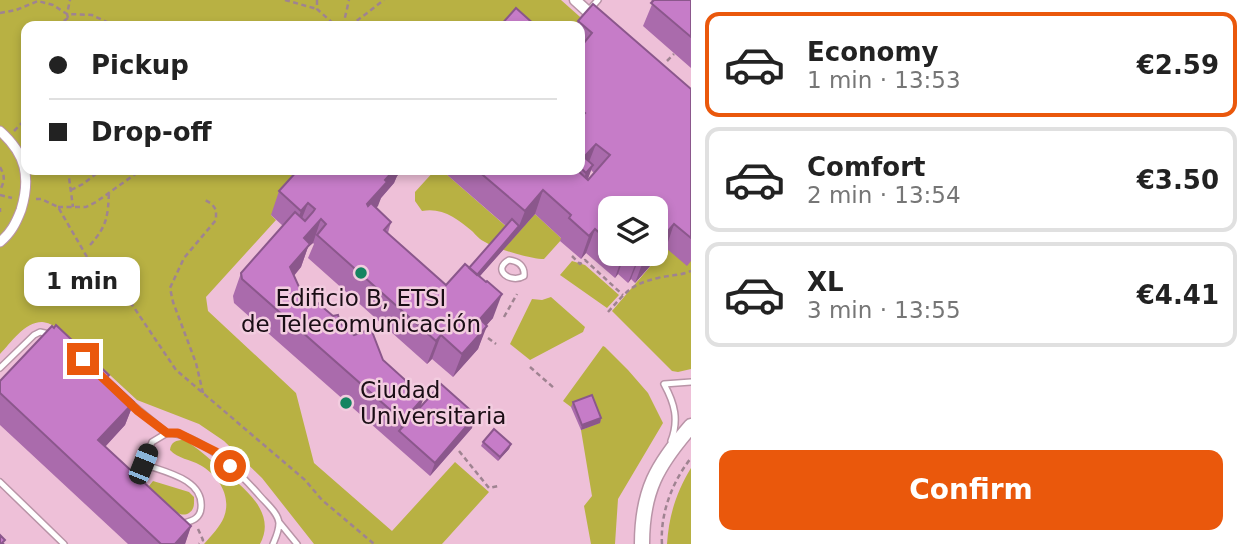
<!DOCTYPE html>
<meta charset="utf-8">
<style>
body{margin:0;font-family:"DejaVu Sans",sans-serif;background:#f6f6f6;color:#222;height:100vh;display:flex;flex-direction:column;font-size:26px;white-space:nowrap}
*{box-sizing:border-box;margin:0}
p{font-size:23px;color:#767676}
.icon{flex:none;width:38px;height:38px;fill:none;stroke:currentColor;stroke-width:2;stroke-linecap:round;stroke-linejoin:round}
.map{position:relative;flex:1;overflow:hidden}
.panel{display:flex;flex-direction:column;background:#fff;width:560px}
.panel>*{flex:none}
.banner{position:absolute;left:21px;top:21px;width:564px;height:154px;border-radius:14px;box-shadow:0 4px 10px #0003;display:grid;align-content:center;height:154px;padding:0 28px;background:#fff}
.buttons{position:absolute;left:598px;top:196px;display:grid;gap:14px}
.buttons a{display:grid;place-items:center;width:70px;height:70px;border-radius:14px;background:#fff;box-shadow:0 4px 10px #0003;font-size:35px}
.end{position:absolute;width:32px;height:32px;margin:-16px;border:9px solid #ea580c;background:#fff;box-shadow:0 0 0 4px #fff}
.from{border-radius:50%}
.bubble{position:absolute;height:49px;border-radius:14px;background:#fff;box-shadow:0 4px 10px #0003;font-size:23px;font-weight:600;line-height:49px;text-align:center}
.car{position:absolute;width:21px;height:42px;margin:-21px -10px;border-radius:9px;box-shadow:0 0 5px 2px #0007;background:linear-gradient(#222 24%,#8ab4d8 0 40%,#222 0 76%,#8ab4d8 0 86%,#222 0)}
.banner b{display:flex;align-items:center;gap:24px;height:66px;font-size:26px}
.banner b+b{border-top:2px solid #e0e0e0}
.banner i{width:18px;height:18px;background:#222}
ul{padding:12px 0 0;list-style:none}
li{display:flex;align-items:center;gap:21px;height:105px;margin:0 14px 10px;padding:0 14px;border:4px solid #e0e0e0;border-radius:14px}
li div{flex:1}
li b{display:block;font-size:26px}
li em{font-style:normal;font-weight:600}
li.active{border-color:#ea580c}
li>.icon{width:63px;height:63px;stroke-width:1.5}
.cta{display:flex;gap:14px;margin-top:auto;padding:14px 28px}
.cta a{flex:1;height:80px;border-radius:14px;background:#ea580c;color:#fff;font-size:28px;font-weight:600;line-height:80px;text-align:center}
main{display:flex;flex:1;min-height:0}
.map>svg:first-child{display:block}
.built{fill:#eec0d8;fill-rule:evenodd}
.green{fill:#b8b143}
.lines{fill:none;stroke-linecap:round;stroke-linejoin:round}
.service-casing{stroke:#b994a7;stroke-width:8}
.pedestrian-casing{stroke:#b994a7;stroke-width:11}
.minor-casing{stroke:#b994a7;stroke-width:13}
.tertiary-casing{stroke:#b994a7;stroke-width:17}
.path{stroke:#9f8391;stroke-width:2.5;stroke-dasharray:5 3.5;stroke-linecap:butt}
.service{stroke:#fff;stroke-width:5}
.pedestrian{stroke:#fff;stroke-width:9}
.minor{stroke:#fff;stroke-width:10}
.tertiary{stroke:#fff;stroke-width:14}
.wall{fill:#aa6bac;fill-rule:evenodd}
.shaded-wall{fill:#8b578c}
.building{fill:#c67cc8;stroke:#8b578c;stroke-width:2}
.route{stroke:#ea580c;stroke-width:9}
.poi-dot{fill:#158461;stroke:#f2ccdf;stroke-width:2.5}
.labels{text-anchor:middle;stroke-width:5;stroke-linejoin:round;paint-order:stroke}
.poi-label{font-size:23px;fill:#1a0e15;stroke:#f2ccdf}
</style>
<main>
<div class="map">
<svg width="691" height="544" viewBox="0 0 691 544">
<rect width="100%" height="100%" fill="#f2ccdf"/>
<path class="built" d="M0 0H691V544H0V262L34 170H579V26H26ZM611 208H656V254H611Z"/>
<path class="green" d="M0 0H561L588 24 579 26H26V170H290L306 183 271 215 276 220 206 297 208 311 296 393 314 463 392 531 455 462 489 492 442 544H314L262 478 224 441 199 424 137 400 59 328C54 326 47 322 42 322 24 322 11 343 0 354Z
M435 170H448L445 173 516 235 535 214 562 239 544 259C530 259 497 249 485 242 480 240 476 235 472 231 458 219 442 207 422 211L415 201V192Z
M666 248 691 261V369L678 372 672 371 612 311Z
M572 261 585 265 619 295 607 308 560 275Z
M551 297 585 327 583 332 530 360 510 344 532 299 542 300Z
M603 346 605 347 628 370 648 393 663 423 618 499 615 544H591L584 506 592 496 581 430 599 423 590 400 571 407 563 401Z
M184 440C197 447 208 458 219 467 241 486 278 511 260 544H204C211 536 220 527 224 517 232 496 218 475 200 465 190 459 178 459 170 450 171 442 176 440 184 440Z
M691 468V544H667C669 515 676 493 691 468Z
M153 481 189 492 194 497C194 503 195 509 189 513 177 521 158 497 150 489L149 486Z"/>
<g class="lines">
<g class="service-casing">
<path id="service" d="M590 9 598 0
M509 260C518 261 525 266 524 276 511 284 491 270 509 260Z
M0 368 34 335 40 332 49 334
M128 401 167 433C200 433 240 473 260 496 267 504 278 513 279 523 279 531 276 537 273 544
M671 441C679 420 675 404 664 384L691 382
M143 464C165 472 204 479 201 508 200 520 190 521 181 524L147 495 137 475Z
M143 464 152 442 167 433
M0 482 64 544
M279 522 297 544"/>
</g>
<g class="pedestrian-casing">
<path id="pedestrian" d="M0 131C26 154 31 177 21 210 16 223 11 233 0 242"/>
</g>
<g class="minor-casing">
<path id="minor" d="M575 0 596 19"/>
</g>
<g class="tertiary-casing">
<path id="tertiary" d="M642 544C642 491 657 465 691 426"/>
</g>
<path class="path" d="M285 0 317 9
M317 0V9L336 26
M0 13 16 10 38 1 53 5 67 14 92 15 115 26
M57 26 68 18
M70 26 67 14 70 0
M343 26 349 0
M350 26 384 0
M667 61 674 54
M26 87 23 93 22 101 26 106
M14 131 26 119
M0 167C5 176 5 181 0 190
M68 170 73 207
M71 190 83 184 101 170
M0 195 12 198
M36 199H41L58 207 94 269 133 306 176 370 305 480 322 500 374 544
M58 207H86L96 202 141 170
M0 208V212
M90 245C107 226 108 217 109 191
M572 256 580 264 585 260 623 295
M608 312C626 292 631 284 658 278 669 275 680 276 691 271
M504 317 517 294
M488 338 496 344
M530 367 554 388
M203 393 196 363 173 302 170 288 184 258 216 220V210L212 204 205 200
M459 451 489 488 498 486
M198 529 203 540 199 544
M662 544C660 514 672 482 691 458"/>
<use href="#service" class="service"/>
<use href="#pedestrian" class="pedestrian"/>
<use href="#minor" class="minor"/>
<use href="#tertiary" class="tertiary"/>
</g>
<path class="wall" d="M651 0H691V68L643 26 653 2Z
M578 21 691 89V261L687 266 666 248 635 283 631 279 628 283 618 274 615 278 586 253 581 259 560 241 561 238 535 214 479 277 493 318 486 325 478 349 453 377 432 359 427 364 308 258 314 244 313 243 308 247 301 267 294 276 299 287 383 360 421 407 472 428 430 476 234 303 233 296 241 273 283 226 271 215 279 191 306 170H403L397 176 394 183 381 198 376 208 391 222 388 233 446 285 469 268 506 226 445 173 446 170H579V26H576ZM591 170 594 173 588 180V179ZM611 208 656 254H611Z
M109 375 108 378 134 402 125 425 105 447 191 526 185 544H128L0 425V381Z
M573 402 601 418 600 423 581 430 571 407Z
M483 442 511 444 509 449 498 461 481 446Z"/>
<path class="shaded-wall" d="M596 144 587 167 584 157Z
M593 165 584 189 578 196 586 173Z
M394 170H403L397 176 394 183 381 198 378 206 358 228 367 204 385 180Z
M543 190 535 214 464 294 467 285 519 226 525 211Z
M308 203 299 226 292 234 301 211Z
M321 219 313 243 308 247 301 267 281 291 290 267 304 238Z
M674 224 666 248 635 283 644 259 648 254H656V245Z
M595 229 586 253 581 259 589 236Z
M623 254H625L618 274 615 278Z
M640 256 631 279 628 283 637 260Z
M502 294 493 318 471 343 480 319Z
M487 326 478 349 453 377 462 354Z
M441 335 432 359 427 364 436 341Z
M424 397 416 420 399 431 403 421Z
M134 402 125 425 90 463 98 440Z
M476 415 472 428 430 476 435 463Z
M601 418 600 423 581 430 582 425Z
M511 444 509 449 498 461 500 457Z
M191 526 185 544H175Z"/>
<path class="building" d="M654 0H691V37L651 3Z
M593 4 691 89V238L674 224 656 245V208H611V243L595 229 589 236 569 218 571 215 543 190 525 211 477 170H577L588 180 610 155 596 144 584 157 593 165 586 173 579 166V119L585 113 579 108V49L592 33 578 21Z
M516 8 536 26H500Z
M298 170H303L305 171 306 170H394L385 180 387 182 367 204 368 206 371 203 391 222 384 230 446 285 465 264 486 282 487 281 502 294 480 319 487 326 462 354 441 335 436 341 317 235 326 224 321 219 304 238 310 244 290 267 299 287 333 316 338 315 340 323 354 335 371 329 383 360 424 397 403 421 242 279 241 273 295 212 305 221 313 212 315 209 308 203 301 211 279 191Z
M512 219 519 226 477 275 469 268Z
M630 254H648L644 259 640 256 637 260Z
M56 325 109 375 107 377 134 402 98 440 191 526 175 544H161L0 393V381L52 326 54 328Z
M441 384 476 415 435 463 399 431Z
M592 395 601 418 582 425 573 402Z
M494 429 511 444 500 457 483 442Z
M0 535 5 540 2 543 4 544H0Z"/>
<g class="lines">
<path class="route" d="M83 359 138 411 167 433H178L216 452 230 466"/>
</g>
<g class="poi-dot">
<circle cx="361" cy="273" r="7"/>
<circle cx="346" cy="403" r="7"/>
</g>
<g class="labels">
<g class="poi-label">
<text x="361" y="306">Edificio B, ETSI<tspan x="361" dy="26">de Telecomunicación</tspan></text>
<text x="360" y="398" text-anchor="start">Ciudad<tspan x="360" dy="26">Universitaria</tspan></text>
</g>
</g>
</svg>
<div class="buttons">
<a><svg class="icon" aria-label="layers" viewBox="0 0 24 24"><path d="M12 4l9 5-9 5-9-5zM3 14l9 5 9-5"/></svg></a>
</div>
<i class="end from" style="left:230px;top:466px"></i>
<i class="end" style="left:83px;top:359px"></i>
<div class="bubble" style="left:24px;top:257px;width:116px">1 min</div>
<i class="car" style="left:143px;top:464px;rotate:22deg"></i>
<div class="banner">
<b><i class="from"></i>Pickup</b>
<b><i></i>Drop-off</b>
</div>
</div>
<section class="panel">
<ul>
<li class="active"><svg class="icon" aria-label="car" viewBox="0 0 24 24"><path d="M5 17H2v-5l4-1 3-4h7l3 4 3 1v5h-3M9 17h6M6 11h13"/><circle cx="7" cy="17" r="2"/><circle cx="17" cy="17" r="2"/></svg><div><b>Economy</b><p>1 min · 13:53</p></div><em>€2.59</em></li>
<li><svg class="icon" aria-label="car" viewBox="0 0 24 24"><path d="M5 17H2v-5l4-1 3-4h7l3 4 3 1v5h-3M9 17h6M6 11h13"/><circle cx="7" cy="17" r="2"/><circle cx="17" cy="17" r="2"/></svg><div><b>Comfort</b><p>2 min · 13:54</p></div><em>€3.50</em></li>
<li><svg class="icon" aria-label="car" viewBox="0 0 24 24"><path d="M5 17H2v-5l4-1 3-4h7l3 4 3 1v5h-3M9 17h6M6 11h13"/><circle cx="7" cy="17" r="2"/><circle cx="17" cy="17" r="2"/></svg><div><b>XL</b><p>3 min · 13:55</p></div><em>€4.41</em></li>
</ul>
<div class="cta"><a>Confirm</a></div>
</section>
</main>
